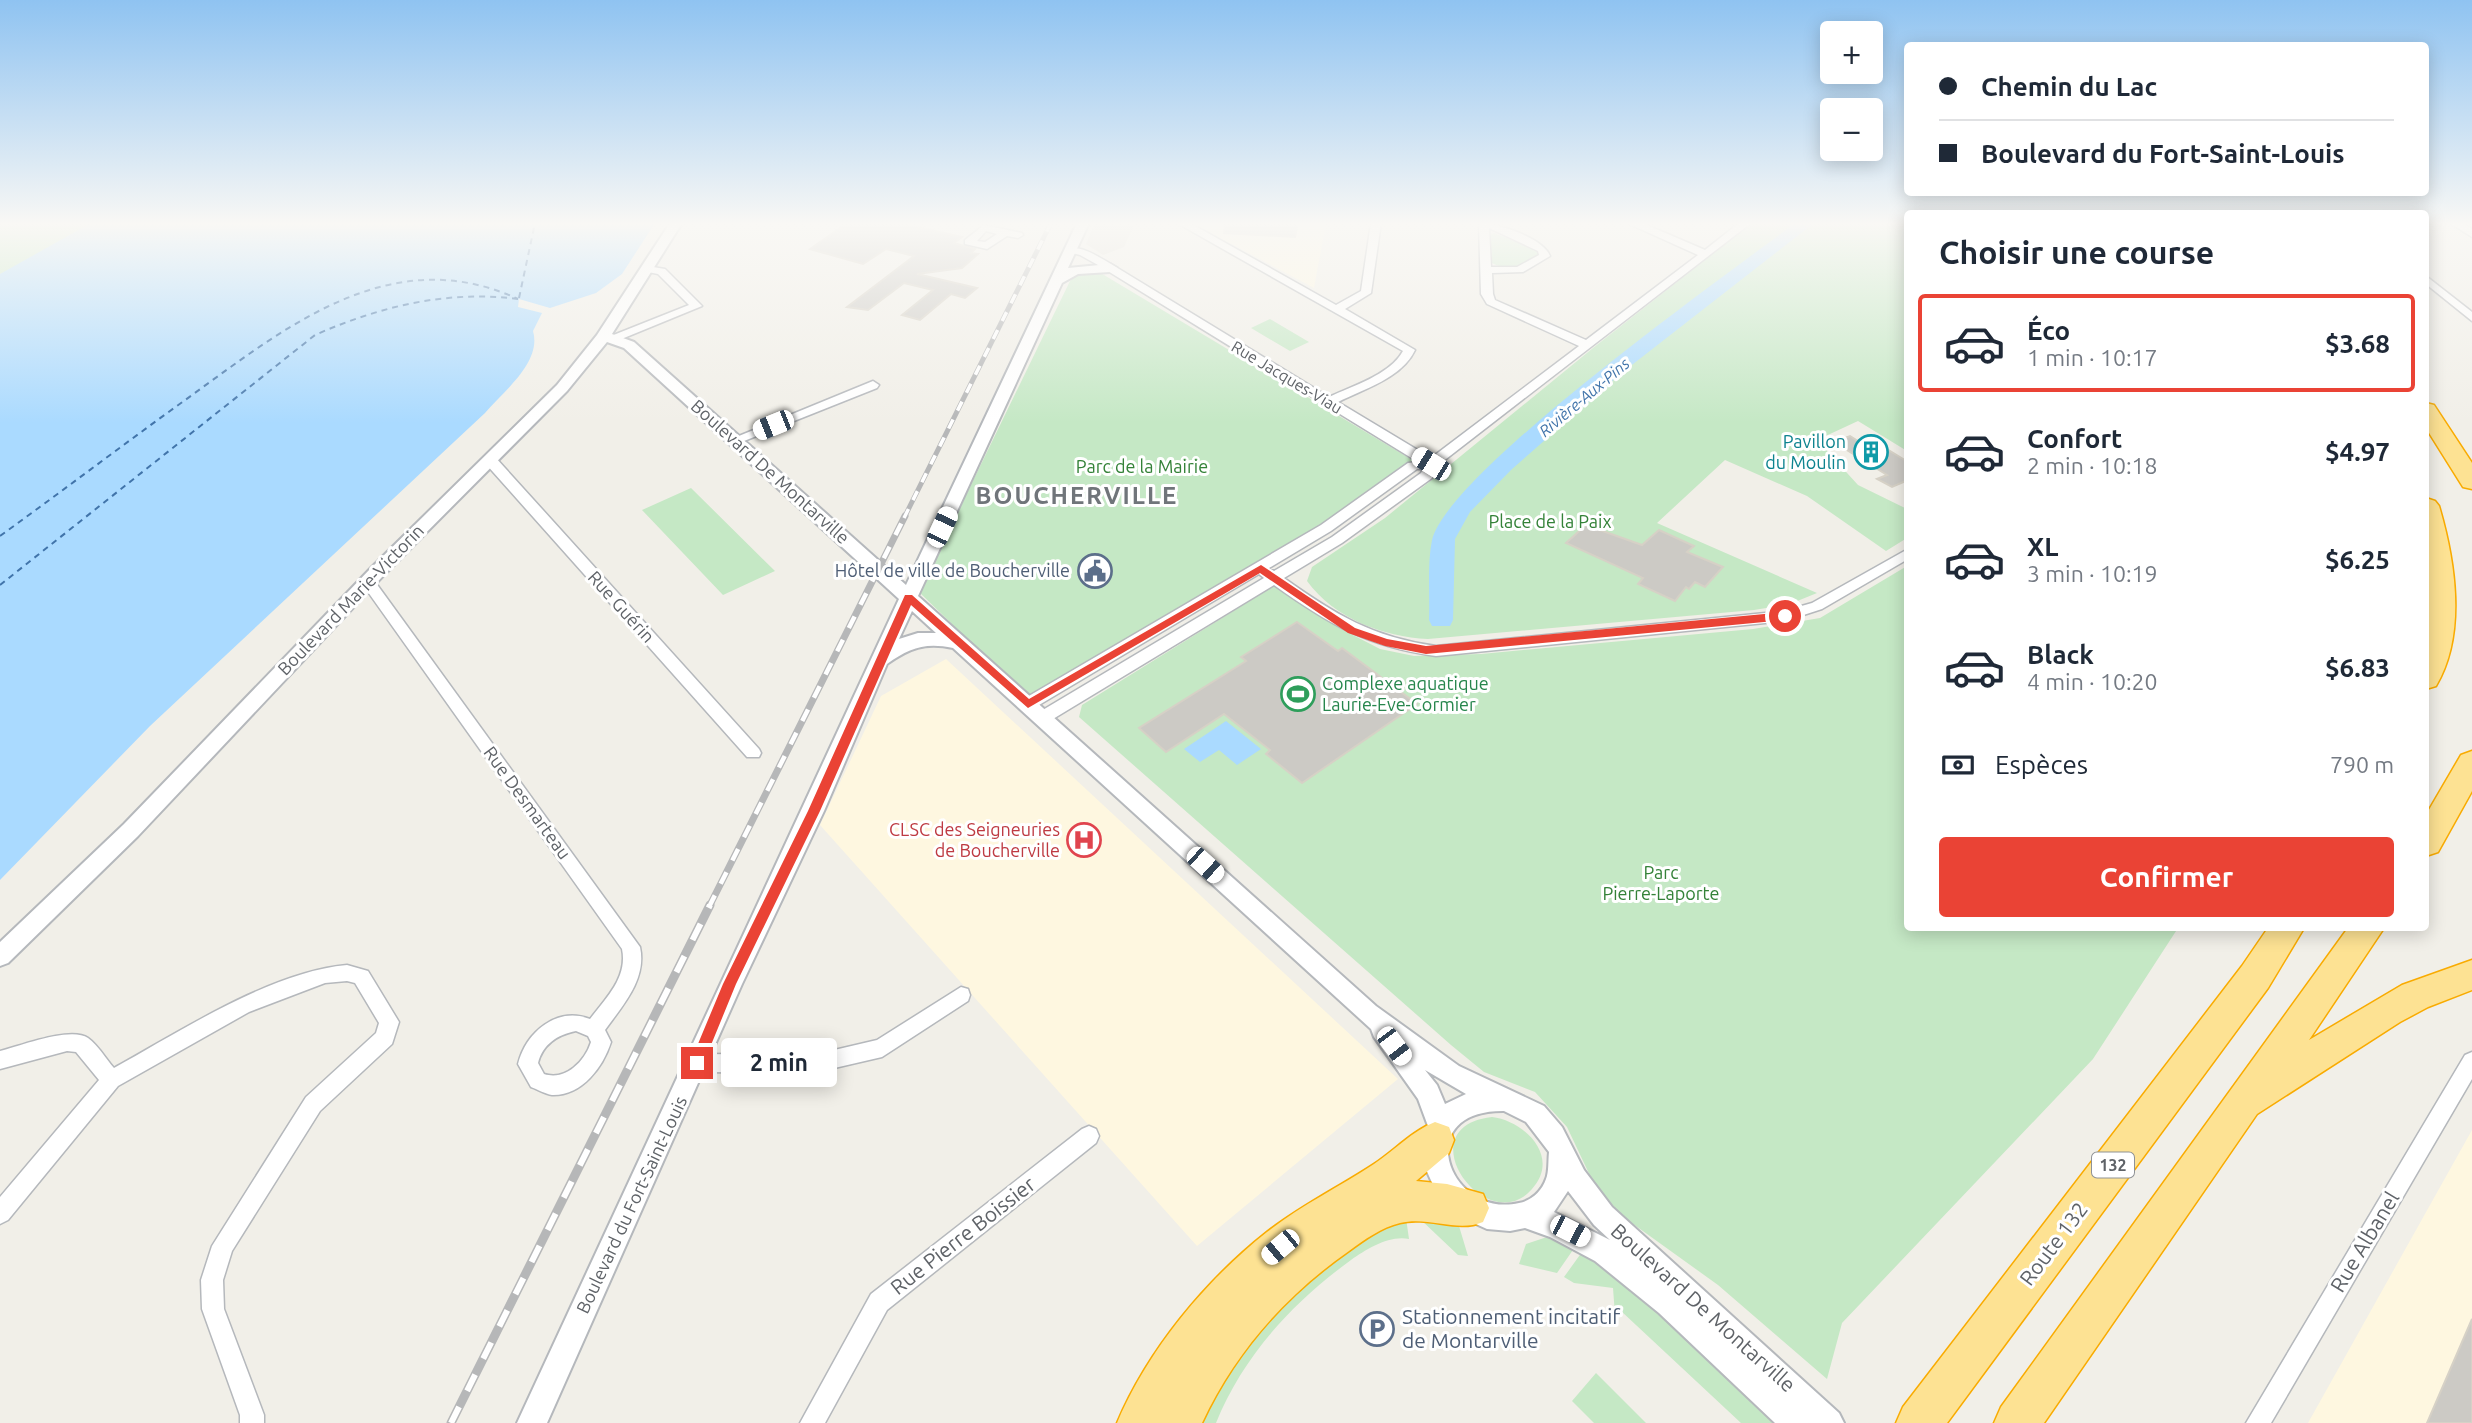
<!DOCTYPE html>
<html lang="fr">
<meta charset="utf-8">
<style>
body{margin:0;font-family:Ubuntu,sans-serif;background:#f6f6f7;color:#1f2937;height:100vh;display:flex;flex-direction:column;font-size:26px;white-space:nowrap}
*{box-sizing:border-box;margin:0}
p{font-size:23px;color:#747a83}
.icon{flex:none;width:38px;height:38px;fill:none;stroke:currentColor;stroke-width:2;stroke-linecap:round;stroke-linejoin:round}
.map{position:relative;flex:1;overflow:hidden}
.drawer{position:absolute;left:1904px;top:210px;width:525px;height:721px;display:flex;flex-direction:column;background:#fff;border-radius:7px;box-shadow:0 4px 18px #0003}
.drawer>*{flex:none}
.hud{position:absolute;left:1904px;top:42px;width:525px;height:154px;border-radius:7px;box-shadow:0 4px 18px #0003;display:grid;align-content:center;height:154px;padding:0 35px;background:#fff}
.tools{position:absolute;left:1820px;top:21px;display:grid;gap:14px}
.tools a{display:grid;place-items:center;width:63px;height:63px;border-radius:7px;background:#fff;box-shadow:0 4px 18px #0003;font-size:35px}
.end{position:absolute;width:32px;height:32px;margin:-16px;border:9px solid #ea4335;background:#fff;box-shadow:0 0 0 4px #fff}
.from{border-radius:50%}
.bubble{position:absolute;height:49px;border-radius:7px;background:#fff;box-shadow:0 4px 18px #0003;font-size:23px;font-weight:700;line-height:49px;text-align:center}
.car{position:absolute;width:21px;height:42px;margin:-21px -10px;border-radius:9px;box-shadow:0 0 5px 2px #0007;background:linear-gradient(#fff 24%,#345 0 40%,#fff 0 76%,#345 0 86%,#fff 0)}
.hud b{display:flex;align-items:center;gap:24px;height:66px;font-size:26px}
.hud b+b{border-top:2px solid #e0e1e3}
.hud i{width:18px;height:18px;background:#1f2937}
ul{padding:0;list-style:none}
li{display:flex;align-items:center;gap:21px;height:98px;margin:0 14px 10px;padding:0 21px;border:4px solid transparent;border-radius:7px}
li div{flex:1}
li b{display:block;font-size:26px}
li em{font-style:normal;font-weight:700}
li.current{border-color:#ea4335}
li>.icon{width:63px;height:63px;stroke-width:1.5}
h2{padding:0 35px;font-size:32px;line-height:84px}
.pay{display:flex;align-items:center;gap:18px;height:77px;padding:0 35px;font-size:26px}
.pay p{margin-inline-start:auto}
.action{display:flex;gap:14px;margin-top:auto;padding:14px 35px}
.action a{flex:1;height:80px;border-radius:7px;background:#ea4335;color:#fff;font-size:28px;font-weight:700;line-height:80px;text-align:center}
.map>svg:first-child{display:block}
.commercial{fill:#fef7e0}
.education{fill:#e1ded6}
.green{fill:#c5e8c5}
.water{fill:#aadaff}
.lines{fill:none;stroke-linecap:round;stroke-linejoin:round}
.river{fill:#aadaff;fill-rule:evenodd}
.ferry{stroke:#4174aa;stroke-width:2;stroke-dasharray:6 5;stroke-linecap:butt}
.building{fill:#cccac5;stroke:#d6d1c6;stroke-width:2}
.minor-casing{stroke:#b5b8bc;stroke-width:3}
.tertiary-casing{stroke:#b5b8bc;stroke-width:4}
.motorway-casing{stroke:#f9ab00;stroke-width:3}
.minor{fill:#fff;fill-rule:evenodd}
.tertiary{fill:#fff;fill-rule:evenodd}
.motorway{fill:#fde293;fill-rule:evenodd}
.rail-far2-casing{stroke:#b6b7b8;stroke-width:5}
.rail-far1-casing{stroke:#b6b7b8;stroke-width:7}
.rail-casing{stroke:#b6b7b8;stroke-width:9}
.rail-far2{stroke:#fff;stroke-width:3.5;stroke-dasharray:10;stroke-linecap:butt}
.rail-far1{stroke:#fff;stroke-width:4.5;stroke-dasharray:13;stroke-linecap:butt}
.rail{stroke:#fff;stroke-width:6;stroke-dasharray:18;stroke-linecap:butt}
.route{fill:#ea4335}
.labels{text-anchor:middle;stroke-width:6;stroke-linejoin:round;paint-order:stroke}
.far-street-label{font-size:16px;fill:#5f6368;stroke:#fff}
.far-water-label{font-size:16px;font-style:italic;fill:#4174aa;stroke:#fff}
.shield{fill:#fff;stroke:#8f9295;stroke-width:2}
.shield-label{font-size:16px;font-weight:bold;fill:#5f6368}
.culture-label{font-size:18px;fill:#0d838f;stroke:#fff;text-anchor:end}
.park-label{font-size:18px;fill:#348238;stroke:#fff}
.street-label{font-size:18px;fill:#5f6368;stroke:#fff}
.service-label{font-size:18px;fill:#4e5e75;stroke:#fff;text-anchor:end}
.leisure-label{font-size:18px;fill:#27864d;stroke:#fff;text-anchor:start}
.health-label{font-size:18px;fill:#be3a42;stroke:#fff;text-anchor:end}
.near-street-label{font-size:21px;fill:#5f6368;stroke:#fff}
.near-service-label{font-size:21px;fill:#4e5e75;stroke:#fff;text-anchor:start}
.district-label{font-size:24px;font-weight:bold;letter-spacing:2px;fill:#70757a;stroke:#fff}
</style>
<div class="map">
<svg width="2472" height="1423" viewBox="0 0 2472 1423">
<rect width="100%" height="100%" fill="#f1efe8"/>
<path class="commercial" d="M1193 223H1326L1314 288 1213 234Z
M946 659 1398 1079 1197 1246 820 825 881 696Z
M2472 1130V1423H2308Z"/>
<path class="education" d="M1095 223H1135L1124 247 1103 255 1086 244Z"/>
<path class="green" d="M0 223H127L0 274Z
M1752 223H1907V451L1858 421 1817 440 1858 485 1907 509V538L1886 551 1807 496 1725 460 1657 523 1817 593 1790 604 1754 610 1428 639C1383 637 1334 618 1307 581L1312 567 1385 518 1593 348Z
M1494 233 1537 250 1540 255C1524 264 1510 273 1492 263L1490 235Z
M1099 272 1414 461 1305 535 1029 699 919 592 1070 281 1079 273Z
M1270 319 1309 342 1290 351 1251 328Z
M691 488 775 571 723 595 642 510Z
M1907 566 1908 928H2178L2093 1059 1842 1323 1827 1379 1718 1285 1622 1216 1593 1182 1567 1127 1535 1092 1484 1072 1451 1045 1079 717 1082 705 1277 584 1353 635 1380 649 1414 656 1481 654 1753 629 1820 618Z
M1492 1117C1525 1121 1561 1157 1532 1189 1487 1241 1404 1127 1492 1117Z
M1405 1211 1409 1239C1389 1235 1367 1249 1351 1260 1293 1302 1243 1356 1216 1423H1198L1226 1368 1319 1265Z
M1419 1218 1459 1226 1468 1256 1458 1255Z
M1550 1236 1575 1247 1557 1273 1519 1264 1526 1244Z
M1582 1252 1649 1299 1676 1331 1773 1423H1741L1621 1311 1615 1315 1613 1288 1574 1283 1564 1277Z
M1596 1373 1646 1423H1594L1572 1401Z"/>
<path class="water" d="M91 223H655L622 274 596 293 550 308 519 299 518 307 542 313 533 331C542 362 504 391 485 413L150 726 0 880V274Z
M1226 721 1261 749 1237 765 1219 750 1200 762 1184 749Z"/>
<g class="lines">
<path class="river" d="M1795 223H1814L1619 375 1511 470 1470 512 1455 539 1453 620 1450 626H1432L1429 620C1430 595 1427 565 1432 540 1449 471 1727 275 1795 223Z"/>
<path class="ferry" d="M519 298 535 223
M0 536C61 492 120 447 181 403 280 332 388 239 518 299
M0 585 315 335C381 306 447 290 519 299"/>
</g>
<path class="building" d="M847 223H900L962 237 954 243 975 249 971 253 978 254 962 268 917 274 977 288 965 298 951 294 920 320 902 315 933 290 904 283 868 310 847 307 914 256 886 249 863 264 810 249Z
M1225 223H1298L1295 237 1224 233Z
M1850 436 1858 441 1867 437 1908 462V480L1892 487 1877 479 1887 475 1834 442Z
M1586 525 1642 545 1659 530 1694 546 1687 552 1723 567 1705 587 1695 582 1689 589 1686 587 1675 601 1638 584 1643 578 1566 543Z
M1297 622 1338 651 1342 648 1417 704 1302 783 1266 754 1270 750 1224 714 1166 752 1139 728 1246 661 1241 657Z
M2472 1319V1423H2427Z"/>
<g class="lines">
<g class="minor-casing">
<path id="minor" d="M1177 223H1190L1336 305 1361 291 1371 223H1381L1371 293 1345 309 1415 350C1402 378 1364 389 1338 402L1431 458 1579 346 1487 304 1481 294 1479 223C1498 223 1543 238 1550 256L1523 272 1492 273 1493 294 1495 300 1586 340 1698 255 1627 223H1642L1705 250 1739 223H1751L1437 466 1432 478 1342 543 1284 578C1336 615 1372 637 1436 646L1784 611 1812 603 1908 549V559L1822 609 1785 621 1436 656C1367 647 1329 624 1274 585L1048 722H1036L1034 718 1036 714 1264 578 1259 574 1034 708H1022L1020 704 1022 700 1321 525 1408 463 1418 462 1098 265 1080 255 1065 251C1078 243 1093 254 1106 261L1329 397C1352 386 1390 375 1403 351ZM1489 228 1538 251 1539 255 1517 267H1491ZM1417 469H1423L1421 473 1332 537 1274 571 1269 568 1331 531Z
M2450 223H2463L2472 229V237Z
M984 225 1022 233 1023 235 1018 238 1007 236 987 249 965 244V240ZM986 231 997 234 985 242 977 241Z
M647 266 665 269 702 306 619 340H611V336L689 305 658 274 643 271V267Z
M2426 276 2472 312V321L2426 284Z
M873 381 879 385 877 388 739 443 735 444 729 440Z
M490 456 495 457 759 749 761 753 759 757H747L485 463 484 460Z
M368 577 373 579 640 947C647 979 623 1005 605 1030L611 1042C603 1067 582 1096 552 1095 545 1094 537 1089 531 1087L518 1064C526 1032 557 1006 590 1019 606 998 628 977 622 949L363 585 361 582ZM576 1031 588 1036 591 1042C585 1061 566 1081 544 1074L538 1063C543 1044 557 1035 576 1031Z
M347 965 368 971 399 1022 392 1044 320 1111 232 1251 223 1280 224 1309 264 1415V1423H240V1415L202 1309 201 1280 212 1246 306 1097 376 1033 379 1023 355 983 347 981 325 983 249 1012 118 1086 8 1220 0 1224V1197L99 1080 76 1052 67 1051 0 1069V1051C20 1046 71 1026 88 1038 98 1045 106 1059 114 1068 181 1031 270 972 347 965Z
M961 987 968 989 970 995 968 1001 882 1057 813 1073 697 1072 690 1069 687 1063 690 1057 697 1054 813 1055 877 1040Z
M2472 1052V1079L2271 1423H2246L2465 1055Z
M1089 1126 1096 1129 1099 1136 1096 1143 887 1310 825 1423H800L871 1294 1082 1129Z"/>
</g>
<g class="tertiary-casing">
<path id="tertiary" d="M670 223H682L612 334 634 342 906 585 1077 223H1089L1068 268 1110 264 1117 268 1110 272 1078 274 1062 283 918 596 1376 1006 1459 1066 1544 1106 1562 1127 1584 1170 1612 1207 1839 1413 1844 1423H1775L1659 1313 1595 1261 1550 1237 1525 1228 1510 1231 1487 1229 1456 1215 1439 1198 1424 1165 1422 1144 1428 1126 1418 1099 1374 1037 1371 1029 953 648C925 642 909 648 887 664L824 811 742 984 547 1423H517L899 599 624 348 607 342 567 391 383 576 138 836 8 963 0 966V942L124 824 371 568 557 385 597 335ZM912 611 936 633H918L899 639ZM1425 1070 1466 1094 1445 1104 1437 1085ZM1504 1111 1526 1122 1549 1152C1548 1161 1549 1172 1546 1179 1542 1191 1531 1201 1519 1203 1449 1219 1409 1110 1504 1111ZM1568 1191 1594 1225 1610 1240 1554 1212Z"/>
</g>
<g class="motorway-casing">
<path id="motorway" d="M2426 403 2434 405 2472 463V489L2463 487 2426 428Z
M2426 498 2435 501 2439 506C2455 560 2467 634 2436 686L2426 689Z
M2472 751V791L2438 852 2426 856V815L2461 755Z
M2268 928H2304L2268 988 1947 1423H1896L1903 1407 2242 966Z
M2348 928H2384L2309 1040 2402 985 2472 960V990L2428 1007 2400 1022 2257 1114 2044 1423H1994L2001 1407Z
M1435 1122 1449 1127 1454 1140 1449 1153 1416 1181 1447 1184 1483 1194 1489 1208 1483 1222C1457 1233 1429 1216 1400 1223 1382 1227 1364 1240 1349 1251 1286 1295 1235 1352 1202 1423H1117C1148 1350 1205 1281 1267 1232 1300 1206 1339 1187 1374 1164 1395 1150 1412 1131 1435 1122Z"/>
</g>
<use href="#minor" class="minor"/>
<use href="#tertiary" class="tertiary"/>
<use href="#motorway" class="motorway"/>
<g class="rail-far2-casing">
<path id="rail-far2" d="M904 518 1051 223"/>
</g>
<g class="rail-far1-casing">
<path id="rail-far1" d="M709 907 905 516"/>
</g>
<g class="rail-casing">
<path id="rail" d="M451 1423 710 905"/>
</g>
<use href="#rail-far2" class="rail-far2"/>
<use href="#rail-far1" class="rail-far1"/>
<use href="#rail" class="rail"/>
</g>
<linearGradient id="sky" x2="0" y2="1"><stop stop-color="#8fc3f1"/><stop offset="0.53" stop-color="#f9f8f5"/><stop offset="1" stop-color="#f9f8f5" stop-opacity="0"/></linearGradient>
<rect width="2472" height="423" fill="url(#sky)"/>
<path class="route" d="M1261 565 1355 628 1387 639 1426 646 1785 612 1790 616 1785 620 1426 654 1385 646 1348 633 1260 573 1028 708 911 605 820 811 736 984 702 1067H692L690 1063 723 984 808 811 905 595H912L1029 699Z"/>
<defs>
<g id="building-ring" transform="scale(1.75)"><circle r="9.5" fill="#fff" stroke="#0f9aa8" stroke-width="1.5"/><path d="M-4-6H4V6H1V3H-1V6H-4ZM-2.5-4.3h1.7v1.8h-1.7ZM.8-4.3h1.7v1.8H.8ZM-2.5-1h1.7V.8h-1.7ZM.8-1h1.7V.8H.8Z" fill="#0f9aa8"/></g>
<g id="civic-ring" transform="scale(1.75)"><circle r="9.5" fill="#fff" stroke="#5c6f8a" stroke-width="1.5"/><path d="M-.6-6.5H3V-4.5H.6V-3L4-1V1h2V6H-6V1h2V-1L-.6-3ZM-1.2 2.5V6h2.4V2.5Z" fill="#5c6f8a"/></g>
<g id="stadium-ring" transform="scale(1.75)"><circle r="9.5" fill="#fff" stroke="#2e9e5b" stroke-width="1.5"/><path d="M0-5a6.5 5 0 1 0 0 10a6.5 5 0 1 0 0-10ZM-3.5-1.8h7v3.6h-7Z" fill="#2e9e5b"/></g>
<g id="hospital-ring" transform="scale(1.75)"><circle r="9.5" fill="#fff" stroke="#e0444e" stroke-width="1.5"/><path d="M-5-5h3v3.5h4V-5h3V5h-3V1.5h-4V5h-3Z" fill="#e0444e"/></g>
<g id="parking-ring" transform="scale(1.75)"><circle r="9.5" fill="#fff" stroke="#5c6f8a" stroke-width="1.5"/><path d="M-3.5-5.5H1a3.5 3.5 0 0 1 0 7H-1V5.5H-3.5ZM-1-3.4V-.6H.8a1.4 1.4 0 0 0 0-2.8Z" fill="#5c6f8a"/></g>
</defs>
<g fill-rule="evenodd">
<use href="#building-ring" x="1871" y="452"/>
<use href="#civic-ring" x="1095" y="571"/>
<use href="#stadium-ring" x="1298" y="694"/>
<use href="#hospital-ring" x="1084" y="840"/>
<use href="#parking-ring" x="1377" y="1329"/>
</g>
<g class="labels">
<g class="far-street-label">
<text transform="translate(1287 377) rotate(31)" y="6">Rue Jacques-Viau</text>
</g>
<g class="far-water-label">
<text transform="translate(1584 397) rotate(-40)" y="6">Rivière-Aux-Pins</text>
</g>
<rect class="shield" x="2092" y="1152.5" width="42" height="25" rx="5"/>
<g class="shield-label">
<text x="2113" y="1171">132</text>
</g>
<g class="culture-label">
<text x="1846" y="448">Pavillon<tspan x="1846" dy="21">du Moulin</tspan></text>
</g>
<g class="park-label">
<text x="1142" y="473">Parc de la Mairie</text>
<text x="1550" y="528">Place de la Paix</text>
<text x="1661" y="879">Parc<tspan x="1661" dy="21">Pierre-Laporte</tspan></text>
</g>
<g class="street-label">
<text transform="translate(770 472) rotate(42)" y="6">Boulevard De Montarville</text>
<text transform="translate(351 600) rotate(-46)" y="6">Boulevard Marie-Victorin</text>
<text transform="translate(621 607) rotate(48)" y="6">Rue Guérin</text>
<text transform="translate(527 803) rotate(54)" y="6">Rue Desmarteau</text>
<text transform="translate(632 1205) rotate(-65)" y="6">Boulevard du Fort-Saint-Louis</text>
</g>
<g class="service-label">
<text x="1070" y="577">Hôtel de ville de Boucherville</text>
</g>
<g class="leisure-label">
<text x="1322" y="690">Complexe aquatique<tspan x="1322" dy="21">Laurie-Eve-Cormier</tspan></text>
</g>
<g class="health-label">
<text x="1060" y="836">CLSC des Seigneuries<tspan x="1060" dy="21">de Boucherville</tspan></text>
</g>
<g class="near-street-label">
<text transform="translate(963 1236) rotate(-38)" y="7">Rue Pierre Boissier</text>
<text transform="translate(2365 1242) rotate(-59)" y="7">Rue Albanel</text>
<text transform="translate(2054 1244) rotate(-53)" y="7">Route 132</text>
<text transform="translate(1703 1308) rotate(42)" y="7">Boulevard De Montarville</text>
</g>
<g class="near-service-label">
<text x="1402" y="1324">Stationnement incitatif<tspan x="1402" dy="24">de Montarville</tspan></text>
</g>
<g class="district-label">
<text x="1077" y="504">BOUCHERVILLE</text>
</g>
</g>
</svg>
<div class="tools">
<a>+</a>
<a>−</a>
</div>
<i class="end from" style="left:1785px;top:616px"></i>
<i class="end" style="left:697px;top:1063px"></i>
<div class="bubble" style="left:721px;top:1038px;width:116px">2 min</div>
<i class="car" style="left:773px;top:425px;rotate:248deg"></i>
<i class="car" style="left:1431px;top:464px;rotate:302deg"></i>
<i class="car" style="left:942px;top:527px;rotate:25deg"></i>
<i class="car" style="left:1205px;top:865px;rotate:132deg"></i>
<i class="car" style="left:1394px;top:1046px;rotate:143deg"></i>
<i class="car" style="left:1570px;top:1231px;rotate:117deg"></i>
<i class="car" style="left:1280px;top:1247px;rotate:230deg"></i>
<div class="hud">
<b><i class="from"></i>Chemin du Lac</b>
<b><i></i>Boulevard du Fort-Saint-Louis</b>
</div>
<section class="drawer">
<h2>Choisir une course</h2>
<ul>
<li class="current"><svg class="icon" aria-label="car" viewBox="0 0 24 24"><path d="M5 17H2v-5l4-1 3-4h7l3 4 3 1v5h-3M9 17h6M6 11h13"/><circle cx="7" cy="17" r="2"/><circle cx="17" cy="17" r="2"/></svg><div><b>Éco</b><p>1 min · 10:17</p></div><em>$3.68</em></li>
<li><svg class="icon" aria-label="car" viewBox="0 0 24 24"><path d="M5 17H2v-5l4-1 3-4h7l3 4 3 1v5h-3M9 17h6M6 11h13"/><circle cx="7" cy="17" r="2"/><circle cx="17" cy="17" r="2"/></svg><div><b>Confort</b><p>2 min · 10:18</p></div><em>$4.97</em></li>
<li><svg class="icon" aria-label="car" viewBox="0 0 24 24"><path d="M5 17H2v-5l4-1 3-4h7l3 4 3 1v5h-3M9 17h6M6 11h13"/><circle cx="7" cy="17" r="2"/><circle cx="17" cy="17" r="2"/></svg><div><b>XL</b><p>3 min · 10:19</p></div><em>$6.25</em></li>
<li><svg class="icon" aria-label="car" viewBox="0 0 24 24"><path d="M5 17H2v-5l4-1 3-4h7l3 4 3 1v5h-3M9 17h6M6 11h13"/><circle cx="7" cy="17" r="2"/><circle cx="17" cy="17" r="2"/></svg><div><b>Black</b><p>4 min · 10:20</p></div><em>$6.83</em></li>
</ul>
<div class="pay"><svg class="icon" aria-label="cash" viewBox="0 0 24 24"><path d="M3 7h18v10H3z"/><circle cx="12" cy="12" r="2"/></svg>Espèces<p>790 m</p></div>
<div class="action"><a>Confirmer</a></div>
</section>
</div>
